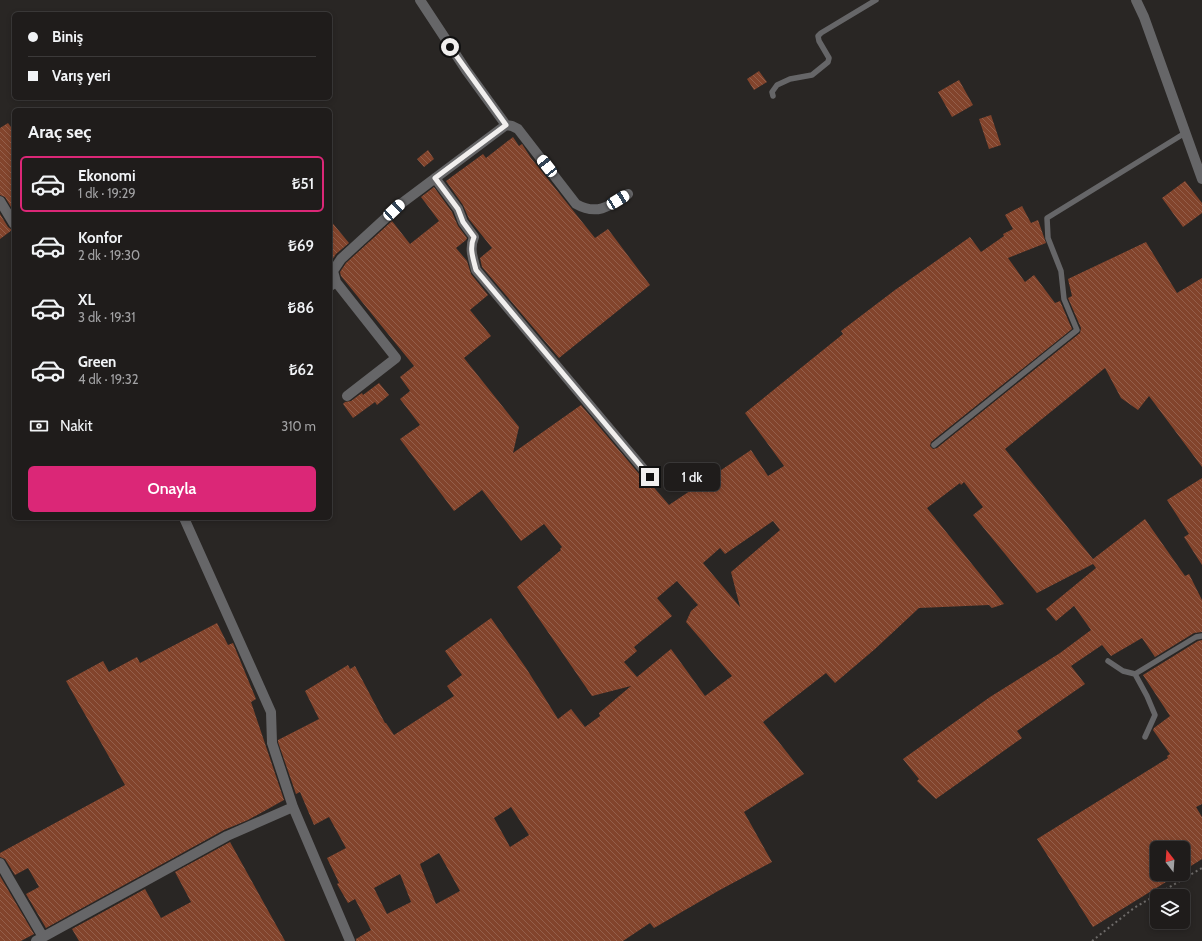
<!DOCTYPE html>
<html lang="tr">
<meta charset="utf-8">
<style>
body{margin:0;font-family:Cabin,sans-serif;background:#272524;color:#f1f3f6;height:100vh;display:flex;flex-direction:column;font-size:15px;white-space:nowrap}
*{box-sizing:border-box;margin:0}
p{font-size:13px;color:#a1a1a3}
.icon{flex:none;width:22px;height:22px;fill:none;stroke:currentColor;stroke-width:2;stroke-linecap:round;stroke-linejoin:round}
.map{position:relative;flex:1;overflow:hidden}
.side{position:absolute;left:12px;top:108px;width:320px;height:412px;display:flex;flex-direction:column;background:#1f1c1b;border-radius:6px;box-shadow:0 2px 6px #0003,0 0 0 1px #3c3a3a}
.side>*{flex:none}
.top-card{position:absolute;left:12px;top:12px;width:320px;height:88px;border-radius:6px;box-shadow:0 2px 6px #0003,0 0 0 1px #3c3a3a;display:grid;align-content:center;height:88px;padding:0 16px;background:#1f1c1b}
.needle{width:26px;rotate:343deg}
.tools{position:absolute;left:1150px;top:841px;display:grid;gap:8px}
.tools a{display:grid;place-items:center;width:40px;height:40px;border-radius:6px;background:#1f1c1b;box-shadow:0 2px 6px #0003,0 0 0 1px #3c3a3a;font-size:20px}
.end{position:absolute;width:18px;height:18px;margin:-9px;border:5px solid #f1efee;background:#111;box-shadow:0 0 0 2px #111}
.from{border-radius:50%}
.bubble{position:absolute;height:28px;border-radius:6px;background:#1f1c1b;box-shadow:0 2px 6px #0003,0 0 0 1px #3c3a3a;font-size:13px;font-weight:600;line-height:28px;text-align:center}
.car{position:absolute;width:12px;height:24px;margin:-12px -6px;border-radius:5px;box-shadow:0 0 3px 1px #0007;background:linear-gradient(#fff 24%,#345 0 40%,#fff 0 76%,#345 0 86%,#fff 0)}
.top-card b{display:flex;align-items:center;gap:14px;height:38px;font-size:15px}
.top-card b+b{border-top:1px solid #3c3a3a}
.top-card i{width:10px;height:10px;background:#f1f3f6}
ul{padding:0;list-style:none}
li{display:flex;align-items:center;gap:12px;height:56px;margin:0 8px 6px;padding:0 8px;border:2px solid transparent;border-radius:6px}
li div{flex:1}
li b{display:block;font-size:15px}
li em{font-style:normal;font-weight:600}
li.on{border-color:#db2777}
li>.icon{width:36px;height:36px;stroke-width:1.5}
h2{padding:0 16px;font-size:18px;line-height:48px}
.pay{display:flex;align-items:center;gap:10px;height:44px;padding:0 16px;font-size:15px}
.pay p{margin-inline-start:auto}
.button{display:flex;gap:8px;margin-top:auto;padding:8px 16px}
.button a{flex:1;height:46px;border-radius:6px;background:#db2777;color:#fff;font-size:16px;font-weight:600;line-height:46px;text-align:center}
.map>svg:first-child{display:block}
.building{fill:url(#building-back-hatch);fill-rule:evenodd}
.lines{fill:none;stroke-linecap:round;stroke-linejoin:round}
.path{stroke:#6e6b69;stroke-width:2;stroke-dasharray:2 3;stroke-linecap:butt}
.service{stroke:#666668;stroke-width:5.5}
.minor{stroke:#666668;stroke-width:10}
.tertiary{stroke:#666668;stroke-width:10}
.route{stroke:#f1efee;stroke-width:5}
</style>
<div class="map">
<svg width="1202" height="941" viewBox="0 0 1202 941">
<defs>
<pattern id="building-back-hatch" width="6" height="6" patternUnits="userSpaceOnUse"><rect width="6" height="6" fill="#82442c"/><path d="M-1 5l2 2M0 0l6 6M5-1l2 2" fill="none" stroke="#945f4b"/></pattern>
</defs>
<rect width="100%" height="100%" fill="#292624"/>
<path class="building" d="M759 71 767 82 754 90 747 79Z
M959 80 973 105 952 117 938 92Z
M991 115 1001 145 989 149 979 119Z
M8 123 14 131V212L5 197 0 195V128Z
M513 137 519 146 522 144 531 158 595 238 608 229 650 285 559 358 482 267 480 258 492 248 469 219 463 205 446 181 483 154 486 158Z
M428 150 434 159 424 167 417 159Z
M1185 181 1202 203V213L1183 227 1162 198Z
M434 187 452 212 458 226 467 238 466 240 456 248 467 261 471 274 488 295 470 310 491 336 464 358 519 427 513 453 581 405 645 481 650 483 669 505 751 450 768 476 784 466 745 413 843 334 841 331 895 290 970 237 981 252 1004 236 1003 234 1013 229 1005 215 1022 206 1031 223 1038 220 1046 243 1008 258 1025 282 1034 275 1055 303 1060 301 1072 329 931 442 930 446 933 449 937 448 1080 333 1081 328 1068 298 1072 296 1068 279 1146 242 1177 293 1202 278V467L1149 396 1138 410 1121 398 1105 368 1005 449 1093 559 1145 519 1185 576 1189 574 1202 600V632L1194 633 1155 657 1142 638 1111 656 1102 645 1071 666 1085 684 1017 731 1022 738 936 799 917 781 919 779 903 759 990 697 1060 653 1091 630 1074 606 1056 621 1046 609 1096 568 1093 564 1037 593 973 515 983 507 964 482 961 485 960 483 927 508 1004 604 992 608 989 605 919 608 875 649 835 683 826 673 763 722 804 774 744 812 772 862 718 891 654 928 650 923 623 941H356V939L371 930 355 899 348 903 337 884 339 883 327 858 346 848 329 817 314 825 300 792 296 794 278 742V740L319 719 305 691 348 665 350 669 355 666 385 723H386L394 735 454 696 447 686 462 675 445 651 491 618 526 668 558 719 571 709 585 727 600 716 599 713 631 686 592 696 517 587 561 550 560 549 562 547 544 524 521 541 482 490 454 511 400 439 420 425 400 399 410 391 400 377 414 366 341 276 340 272 346 263 392 221 410 244 439 221 421 197ZM773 521 780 530 731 572 740 607 703 563 720 548 725 554ZM677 581 698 605 691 611 686 622 732 676 705 696 671 649 637 677 624 662 637 651 634 647 672 616 657 598ZM511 807 529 835 510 847 494 818ZM439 853 460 891 436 904 420 864ZM400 874 411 902 387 914 374 888Z
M0 214 8 227 12 230 0 239Z
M330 220 349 243 336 254 330 263Z
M379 383 389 395 377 405 375 402 353 418 343 404 345 402 351 401 359 395 362 393 363 395Z
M1202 478V565L1184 537 1189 534 1167 500Z
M217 623 228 645 233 643 256 699 251 702 284 800 248 820 224 830 46 928 26 894 39 887 28 868 15 875 5 859 0 857V853L125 785 66 681 103 661 109 672 137 657 140 663Z
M1202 640V804L1196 807 1202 817V859L1183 871V848H1157V874H1179L1093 927 1037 839 1168 758 1167 756 1170 754 1153 730 1154 728 1170 716 1143 675 1198 641Z
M230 842 285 941H79L72 929 145 889 161 918 191 902 175 872Z
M0 876 34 934 21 941H0Z"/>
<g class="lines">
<path class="path" d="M1092 941 1134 908 1202 868"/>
<path class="service" d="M773 96 772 92 777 85 790 79 812 75 828 62 829 58 819 41 818 36 821 33 876 0
M934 445 1077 330 1064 299 1061 271 1048 238 1047 218 1185 133
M1108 661 1123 671 1135 674
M1145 737 1155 715 1147 696 1135 674 1196 637 1202 636"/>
<path class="minor" d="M506 125 512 126 518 129 576 204C597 216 610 206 628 194
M435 178 458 209 463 222 474 237C469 249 473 258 476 270L650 477
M0 201 14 224
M336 282 396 358 347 396
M330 286 336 282 333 271 341 259 402 203 506 125 466 70 420 0
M184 518 271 712 272 743 293 807 350 941
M0 863 43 937
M36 941 227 836 293 807"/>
<path class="tertiary" d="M1136 0 1144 17 1202 179"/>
</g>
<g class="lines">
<path class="route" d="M450 47 506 125 435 178 458 209 463 222 474 237C469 248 473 258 476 270L650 477"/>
</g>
</svg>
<div class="tools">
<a><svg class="needle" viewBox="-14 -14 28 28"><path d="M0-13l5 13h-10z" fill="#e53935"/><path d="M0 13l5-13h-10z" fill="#a1a1a3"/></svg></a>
<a><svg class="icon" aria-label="layers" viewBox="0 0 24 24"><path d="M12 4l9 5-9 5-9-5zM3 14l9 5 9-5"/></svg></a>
</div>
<i class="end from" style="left:450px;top:47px"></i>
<i class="end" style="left:650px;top:477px"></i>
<div class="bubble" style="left:664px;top:463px;width:56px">1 dk</div>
<i class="car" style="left:547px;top:166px;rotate:322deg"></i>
<i class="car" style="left:618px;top:200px;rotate:58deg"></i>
<i class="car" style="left:394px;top:210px;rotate:47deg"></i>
<div class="top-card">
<b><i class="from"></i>Biniş</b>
<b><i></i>Varış yeri</b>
</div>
<section class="side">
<h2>Araç seç</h2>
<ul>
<li class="on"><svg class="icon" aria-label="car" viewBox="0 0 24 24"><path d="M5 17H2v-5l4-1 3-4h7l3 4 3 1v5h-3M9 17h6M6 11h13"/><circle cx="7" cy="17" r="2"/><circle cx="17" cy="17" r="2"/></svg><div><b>Ekonomi</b><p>1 dk · 19:29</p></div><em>₺51</em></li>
<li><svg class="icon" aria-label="car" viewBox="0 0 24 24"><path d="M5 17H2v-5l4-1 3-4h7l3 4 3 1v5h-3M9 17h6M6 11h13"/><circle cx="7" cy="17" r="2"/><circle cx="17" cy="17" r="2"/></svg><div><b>Konfor</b><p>2 dk · 19:30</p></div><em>₺69</em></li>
<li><svg class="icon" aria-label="car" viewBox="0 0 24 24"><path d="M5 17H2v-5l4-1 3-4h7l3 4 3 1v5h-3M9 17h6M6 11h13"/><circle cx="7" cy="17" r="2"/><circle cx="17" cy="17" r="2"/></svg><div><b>XL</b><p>3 dk · 19:31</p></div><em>₺86</em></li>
<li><svg class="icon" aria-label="car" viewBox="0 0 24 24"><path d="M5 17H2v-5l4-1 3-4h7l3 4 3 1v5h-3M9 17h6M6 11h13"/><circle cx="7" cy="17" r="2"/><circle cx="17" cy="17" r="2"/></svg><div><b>Green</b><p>4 dk · 19:32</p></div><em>₺62</em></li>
</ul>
<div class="pay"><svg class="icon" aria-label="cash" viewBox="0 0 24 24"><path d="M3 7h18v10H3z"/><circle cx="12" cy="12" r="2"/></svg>Nakit<p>310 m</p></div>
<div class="button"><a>Onayla</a></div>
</section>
</div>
